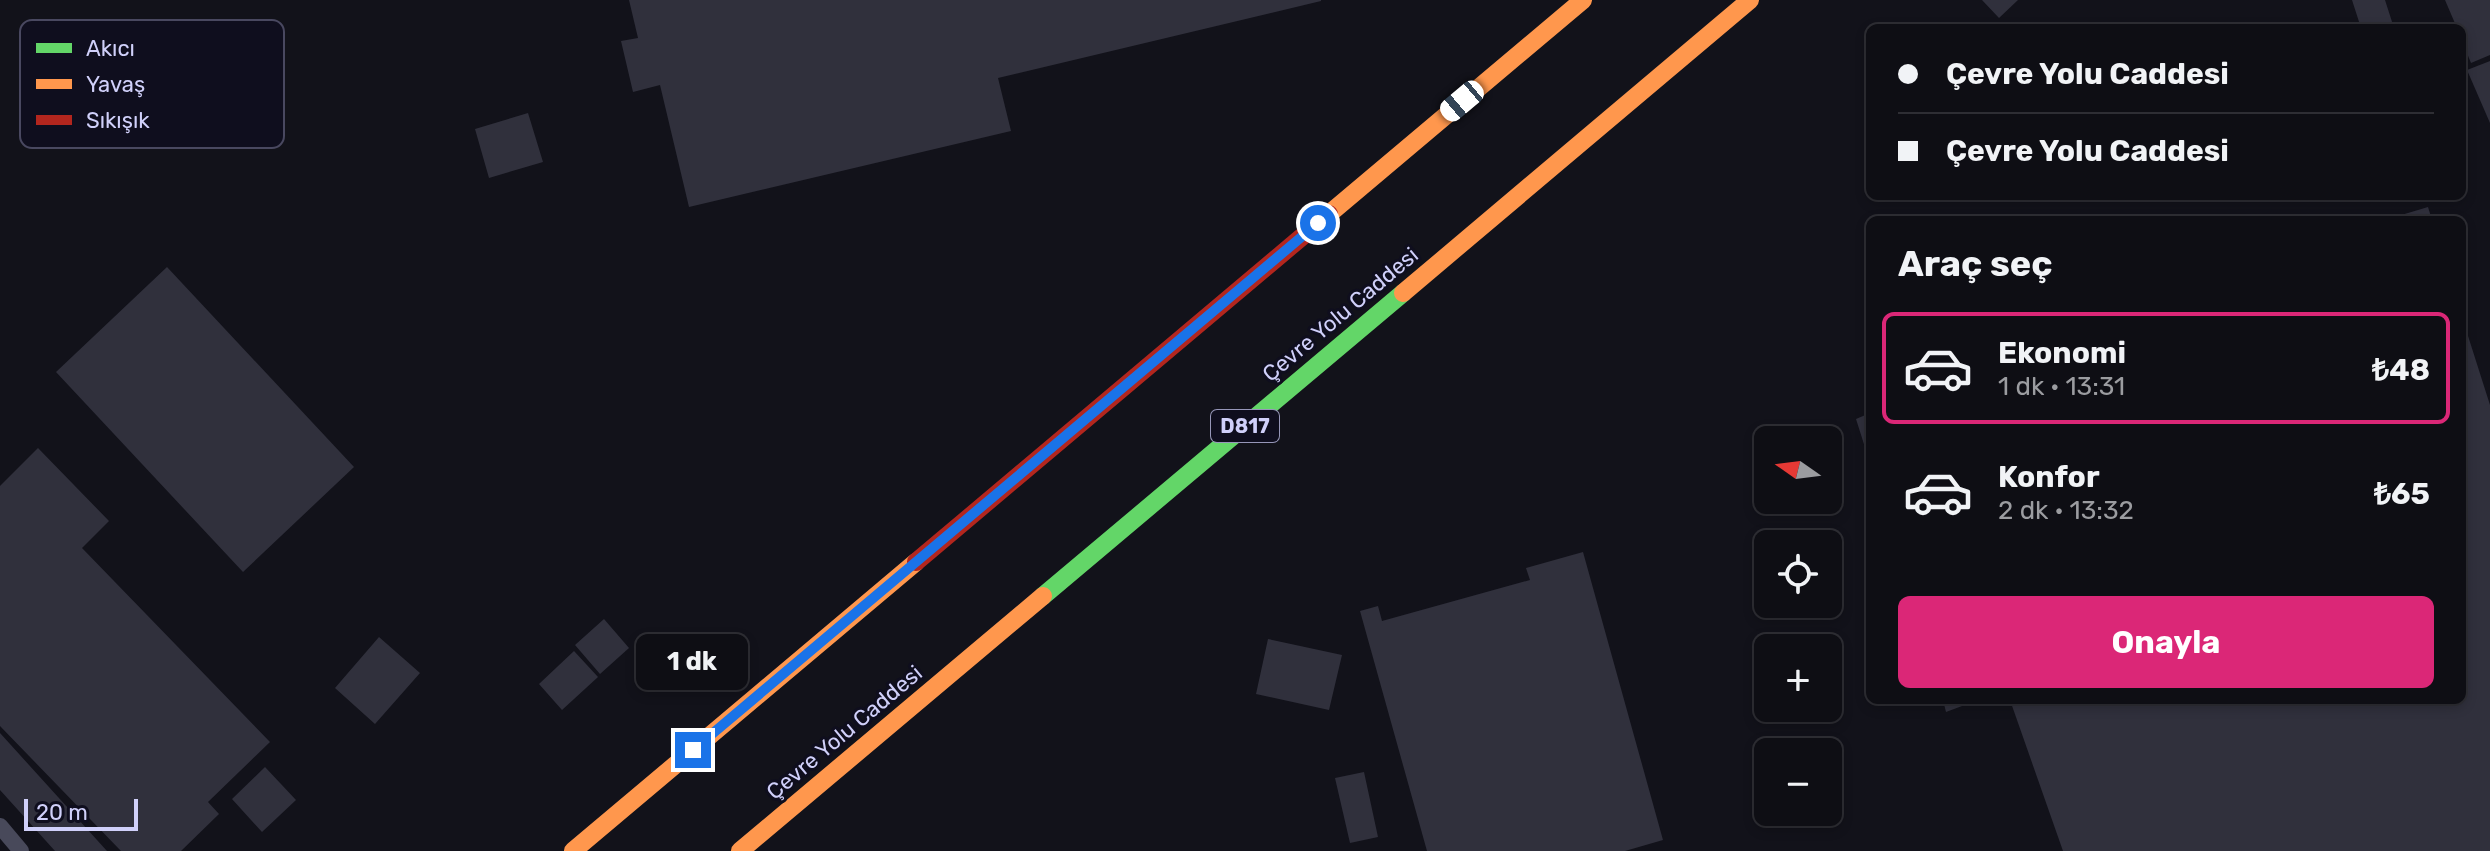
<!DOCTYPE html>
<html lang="tr">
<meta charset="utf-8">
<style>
body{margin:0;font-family:Rubik,sans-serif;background:#1c1c22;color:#f1f3f6;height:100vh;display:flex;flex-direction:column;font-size:30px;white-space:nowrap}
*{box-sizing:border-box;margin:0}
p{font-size:26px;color:#9b9ca0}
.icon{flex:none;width:44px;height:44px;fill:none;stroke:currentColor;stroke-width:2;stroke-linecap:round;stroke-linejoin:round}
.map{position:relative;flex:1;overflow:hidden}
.side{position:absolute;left:1866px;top:216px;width:600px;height:488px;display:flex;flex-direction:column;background:#0e0e14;border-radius:12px;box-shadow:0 4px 12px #0003,0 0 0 2px #2e2e34}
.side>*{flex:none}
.banner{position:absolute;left:1866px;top:24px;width:600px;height:176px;border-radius:12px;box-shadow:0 4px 12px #0003,0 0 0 2px #2e2e34;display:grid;align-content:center;height:176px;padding:0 32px;background:#0e0e14}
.needle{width:52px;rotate:284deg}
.tools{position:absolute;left:1754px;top:426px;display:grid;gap:16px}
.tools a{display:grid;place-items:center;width:88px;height:88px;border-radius:12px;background:#0e0e14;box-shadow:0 4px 12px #0003,0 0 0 2px #2e2e34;font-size:40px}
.scale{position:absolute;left:24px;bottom:20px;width:114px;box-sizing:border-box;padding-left:8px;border:4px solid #d0d0fa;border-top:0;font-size:22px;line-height:28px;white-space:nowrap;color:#d0d0fa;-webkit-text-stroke:6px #0f0e1e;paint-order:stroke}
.end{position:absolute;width:36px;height:36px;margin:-18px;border:10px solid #1a73e8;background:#fff;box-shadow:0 0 0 4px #fff}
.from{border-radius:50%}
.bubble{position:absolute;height:56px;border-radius:12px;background:#0e0e14;box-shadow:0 4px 12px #0003,0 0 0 2px #2e2e34;font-size:26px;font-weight:700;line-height:56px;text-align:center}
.car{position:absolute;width:24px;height:48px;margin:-24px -12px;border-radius:10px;box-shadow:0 0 6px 2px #0007;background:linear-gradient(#fff 24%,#345 0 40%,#fff 0 76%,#345 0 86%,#fff 0)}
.banner b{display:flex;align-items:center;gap:28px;height:76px;font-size:30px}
.banner b+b{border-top:2px solid #2e2e34}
.banner i{width:20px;height:20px;background:#f1f3f6}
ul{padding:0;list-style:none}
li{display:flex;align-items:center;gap:24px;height:112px;margin:0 16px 12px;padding:0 16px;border:4px solid transparent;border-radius:12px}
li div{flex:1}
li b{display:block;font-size:30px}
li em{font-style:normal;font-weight:700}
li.current{border-color:#db2777}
li>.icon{width:72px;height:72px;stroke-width:1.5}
h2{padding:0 32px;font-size:36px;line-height:96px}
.action{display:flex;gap:16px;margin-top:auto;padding:16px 32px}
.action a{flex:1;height:92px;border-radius:12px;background:#db2777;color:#fff;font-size:32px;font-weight:700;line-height:92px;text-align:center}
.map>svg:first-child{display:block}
.building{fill:#30303c}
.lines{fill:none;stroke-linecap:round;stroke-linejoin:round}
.lane{stroke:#48495a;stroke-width:16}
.fast{stroke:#63d668;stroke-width:18}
.slow{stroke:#ff974d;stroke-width:18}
.jam{stroke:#b3261e;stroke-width:18}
.route{stroke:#1a73e8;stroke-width:10}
.labels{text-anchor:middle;stroke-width:6;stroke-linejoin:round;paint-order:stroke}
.shield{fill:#0f0e1e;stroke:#9696b8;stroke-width:2}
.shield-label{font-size:20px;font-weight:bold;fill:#d0d0fa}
.street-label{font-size:22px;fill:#d0d0fa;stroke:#0f0e1e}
.key{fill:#0f0e1e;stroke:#494860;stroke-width:2}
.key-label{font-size:22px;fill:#d0d0fa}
</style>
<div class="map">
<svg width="2490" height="851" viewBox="0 0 2490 851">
<rect width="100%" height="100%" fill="#12121a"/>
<path class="building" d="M629 0H1321V1L998 78 1011 131 689 207 660 85 633 92 621 41 638 38Z
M1982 0H2018L1999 18Z
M2352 0H2385L2394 28H2361Z
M2445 0H2490V55L2471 63 2462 41V28H2457Z
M2490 61V123L2467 70Z
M528 113 543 162 489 178 475 129Z
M2428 207 2432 220H2389L2388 219Z
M167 267 354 467 243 572 56 372Z
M2462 317 2490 405V851H2063L2010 700H2462Z
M1870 413V460H1869L1856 419Z
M38 448 109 521 82 548 270 742 208 802 219 814 181 851H121L0 726V486Z
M1583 552 1663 840 1625 851H1427L1360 611 1378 606 1382 621 1530 580 1526 568Z
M604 619 629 648 600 674 575 645Z
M379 637 420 673 375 724 335 688Z
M1268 639 1342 655 1329 710 1256 694Z
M574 651 598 677 562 710 539 684Z
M1943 700H1978L1946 712Z
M0 733 107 851H55L0 790Z
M265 767 296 800 262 832 232 799Z
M1364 772 1378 837 1350 843 1335 778Z"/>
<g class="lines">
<path class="lane" d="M0 826 21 851"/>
<path class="fast" d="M1043 596 1403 293"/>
<path class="slow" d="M1329 214 1583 0
M1403 293 1750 0
M573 851 916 562
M740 851 1043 596"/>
<path class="jam" d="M916 562 1329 214"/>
</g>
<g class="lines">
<path class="route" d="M693 750 1318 223"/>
</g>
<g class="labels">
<rect class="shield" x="1211" y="410" width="68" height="32" rx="6"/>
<g class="shield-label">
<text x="1245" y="433">D817</text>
</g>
<g class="street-label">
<text transform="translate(1340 314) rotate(-40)" y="8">Çevre Yolu Caddesi</text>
<text transform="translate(844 732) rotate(-40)" y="8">Çevre Yolu Caddesi</text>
</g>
</g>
<rect x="20" y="20" width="264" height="128" rx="12" class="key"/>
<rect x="36" y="43" width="36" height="10" fill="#63d668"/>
<rect x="36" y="79" width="36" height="10" fill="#ff974d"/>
<rect x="36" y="115" width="36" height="10" fill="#b3261e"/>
<g class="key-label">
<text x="86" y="56">Akıcı</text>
<text x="86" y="92">Yavaş</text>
<text x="86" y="128">Sıkışık</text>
</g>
</svg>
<div class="tools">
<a><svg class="needle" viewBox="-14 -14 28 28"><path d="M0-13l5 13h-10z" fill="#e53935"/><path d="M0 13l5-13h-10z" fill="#9b9ca0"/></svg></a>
<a><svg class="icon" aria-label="locate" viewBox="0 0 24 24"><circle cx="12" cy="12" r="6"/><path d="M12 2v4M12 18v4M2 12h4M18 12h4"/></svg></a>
<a>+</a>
<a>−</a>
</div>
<div class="scale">20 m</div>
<i class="end from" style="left:1318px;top:223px"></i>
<i class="end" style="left:693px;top:750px"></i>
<div class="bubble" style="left:636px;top:634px;width:112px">1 dk</div>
<i class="car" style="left:1462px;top:101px;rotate:230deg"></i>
<div class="banner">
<b><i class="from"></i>Çevre Yolu Caddesi</b>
<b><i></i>Çevre Yolu Caddesi</b>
</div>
<section class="side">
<h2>Araç seç</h2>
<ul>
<li class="current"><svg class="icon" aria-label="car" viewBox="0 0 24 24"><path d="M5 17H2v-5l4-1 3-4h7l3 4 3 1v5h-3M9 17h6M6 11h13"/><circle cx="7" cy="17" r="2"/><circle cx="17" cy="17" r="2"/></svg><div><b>Ekonomi</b><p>1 dk · 13:31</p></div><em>₺48</em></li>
<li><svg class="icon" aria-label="car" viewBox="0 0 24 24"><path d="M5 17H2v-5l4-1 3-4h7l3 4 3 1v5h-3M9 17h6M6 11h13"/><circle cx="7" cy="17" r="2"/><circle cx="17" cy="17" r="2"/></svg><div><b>Konfor</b><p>2 dk · 13:32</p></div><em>₺65</em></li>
</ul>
<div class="action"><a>Onayla</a></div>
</section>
</div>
